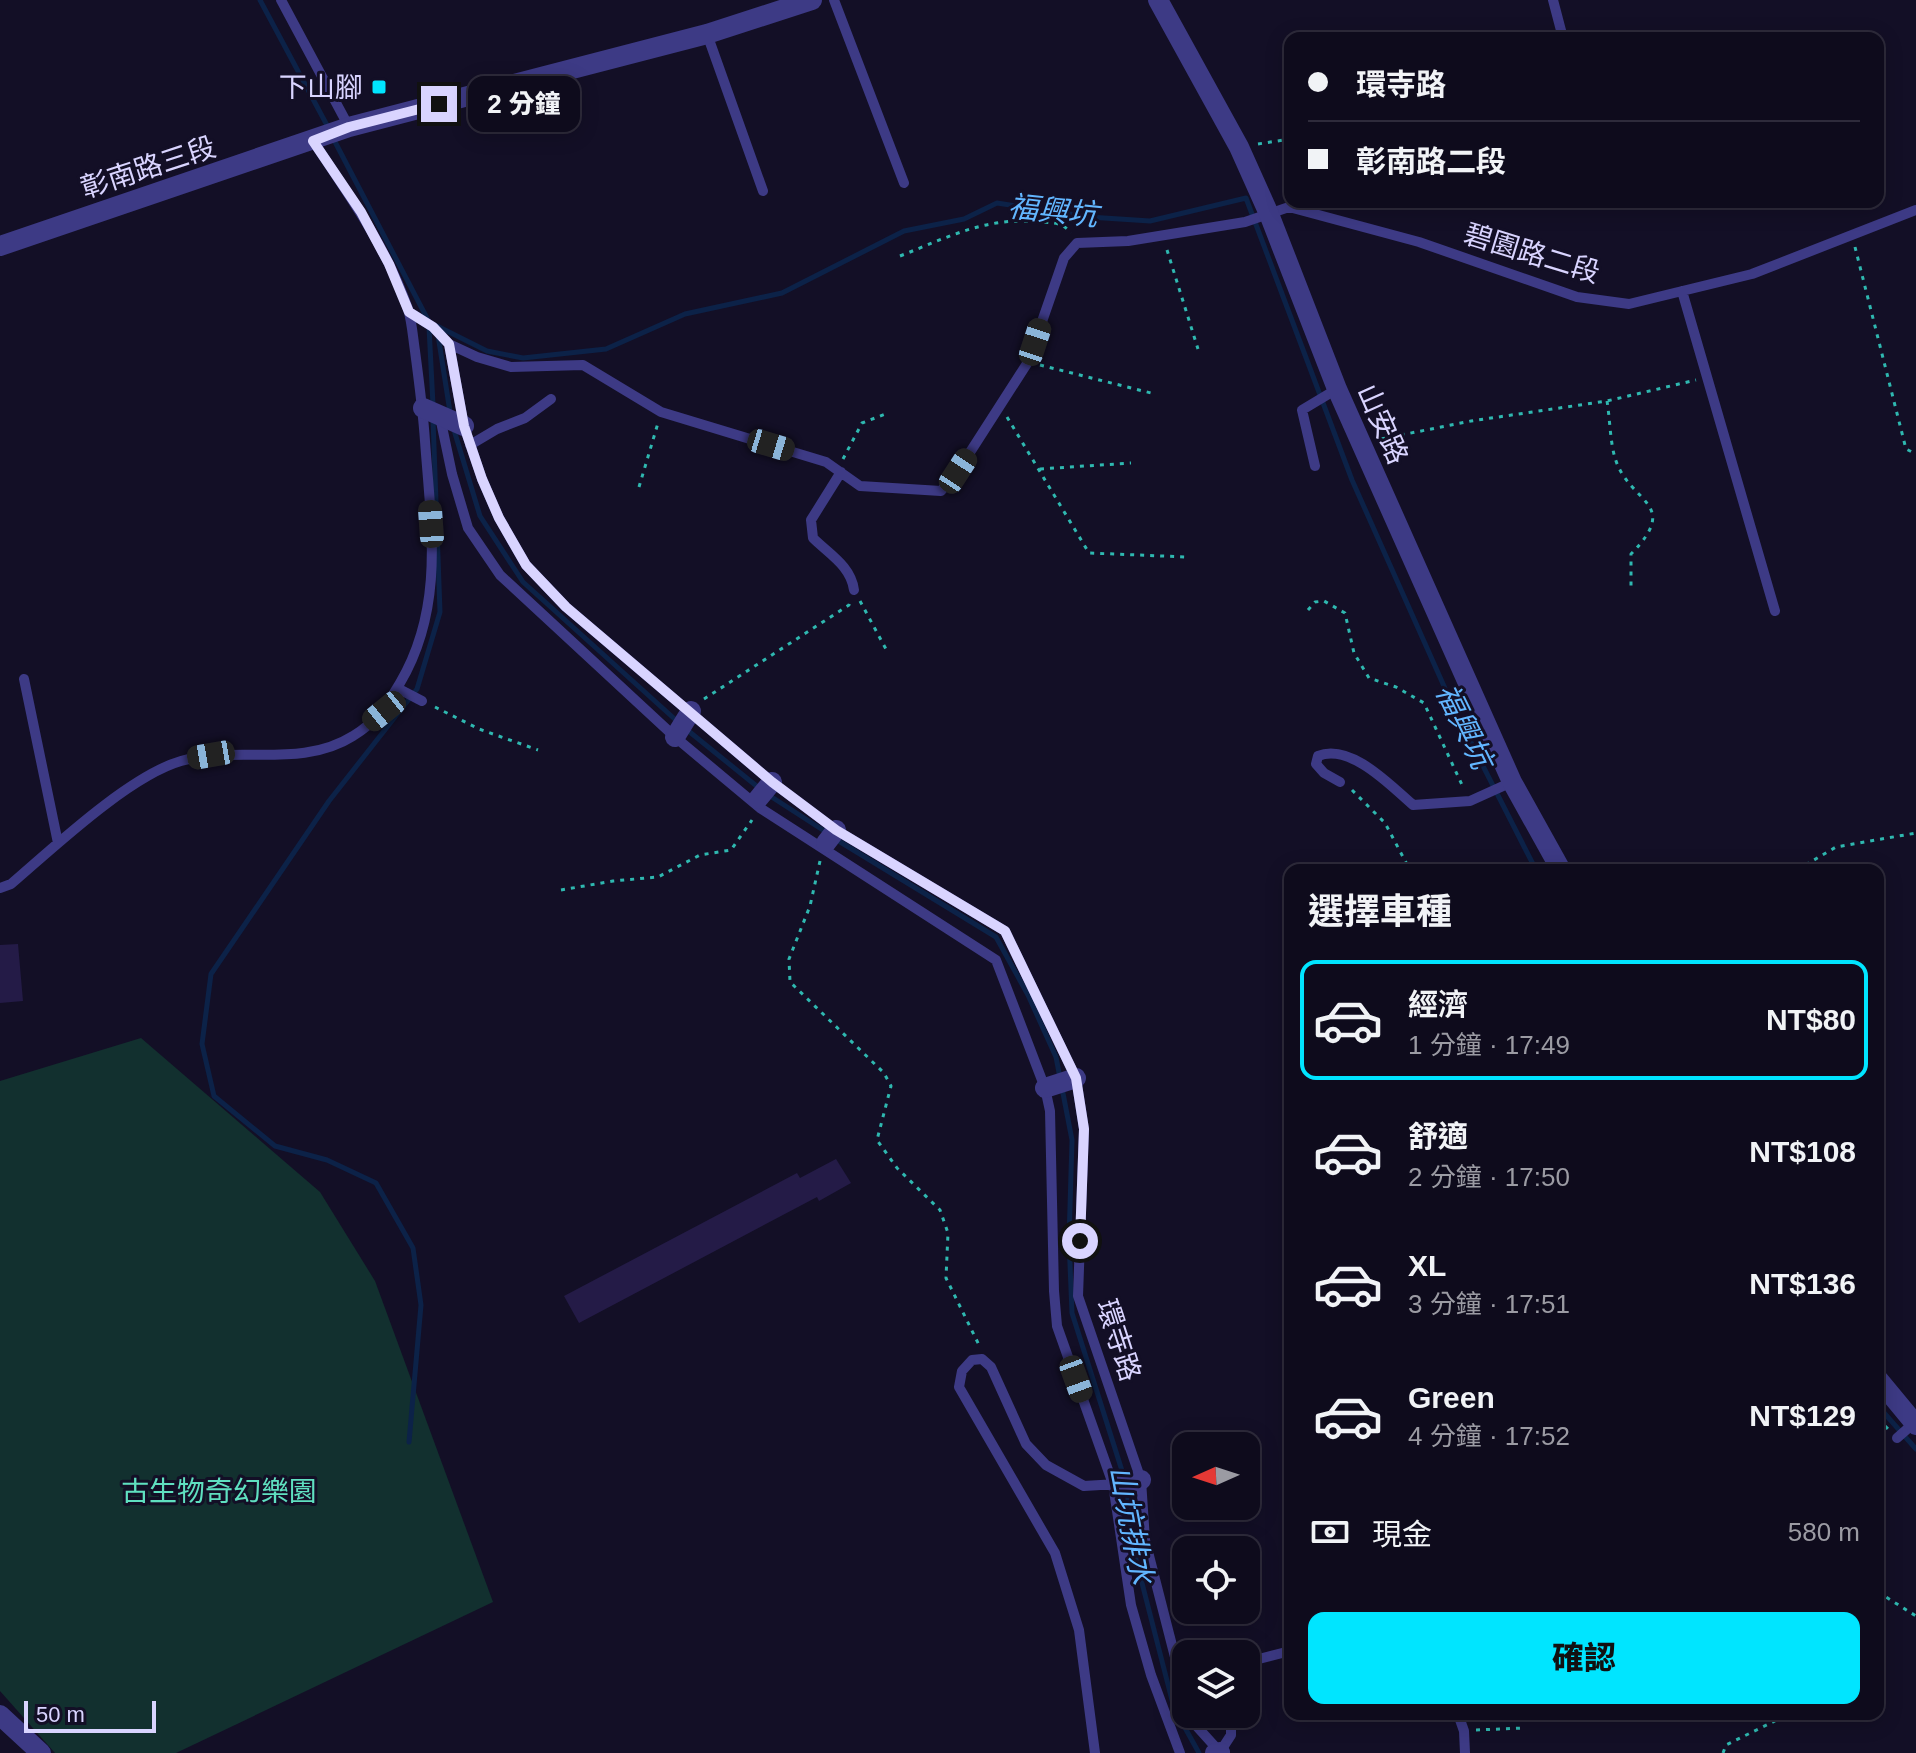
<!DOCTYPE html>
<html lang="zh-TW">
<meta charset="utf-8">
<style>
body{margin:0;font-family:Helvetica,"Noto Sans TC",sans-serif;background:#171425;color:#f1f3f6;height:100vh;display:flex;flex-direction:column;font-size:30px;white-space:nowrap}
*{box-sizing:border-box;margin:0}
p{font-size:26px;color:#9b9ba3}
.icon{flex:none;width:44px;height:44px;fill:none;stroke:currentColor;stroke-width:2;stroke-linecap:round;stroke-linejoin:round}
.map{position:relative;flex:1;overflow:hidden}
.sheet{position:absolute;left:1284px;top:864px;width:600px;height:856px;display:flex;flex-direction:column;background:#0e0b1c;border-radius:16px;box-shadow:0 4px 20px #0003,0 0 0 2px #2e2b3b}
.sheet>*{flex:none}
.banner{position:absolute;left:1284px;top:32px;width:600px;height:176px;border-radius:16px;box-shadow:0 4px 20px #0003,0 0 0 2px #2e2b3b;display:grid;align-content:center;height:176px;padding:0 24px;background:#0e0b1c}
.needle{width:52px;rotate:267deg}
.fabs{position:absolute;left:1172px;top:1432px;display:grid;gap:16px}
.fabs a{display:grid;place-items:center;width:88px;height:88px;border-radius:16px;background:#0e0b1c;box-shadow:0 4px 20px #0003,0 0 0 2px #2e2b3b;font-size:40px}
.scale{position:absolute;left:24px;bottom:20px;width:132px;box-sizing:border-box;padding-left:8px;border:4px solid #d9d4ff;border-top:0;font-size:22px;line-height:28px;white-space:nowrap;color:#d9d4ff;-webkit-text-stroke:6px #130f26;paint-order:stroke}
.end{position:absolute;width:36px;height:36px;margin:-18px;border:10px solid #d9d4ff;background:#111;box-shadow:0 0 0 4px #111}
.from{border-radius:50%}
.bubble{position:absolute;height:56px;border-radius:16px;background:#0e0b1c;box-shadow:0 4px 20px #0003,0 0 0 2px #2e2b3b;font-size:26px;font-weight:800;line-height:56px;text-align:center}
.car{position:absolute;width:24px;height:48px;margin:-24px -12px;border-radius:10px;box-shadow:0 0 6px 2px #0007;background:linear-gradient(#222 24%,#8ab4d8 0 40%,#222 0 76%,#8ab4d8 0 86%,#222 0)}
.banner b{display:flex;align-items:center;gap:28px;height:76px;font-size:30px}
.banner b+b{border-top:2px solid #2e2b3b}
.banner i{width:20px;height:20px;background:#f1f3f6}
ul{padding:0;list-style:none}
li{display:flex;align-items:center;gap:24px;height:120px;margin:0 16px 12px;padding:0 8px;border:4px solid transparent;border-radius:16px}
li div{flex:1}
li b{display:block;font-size:30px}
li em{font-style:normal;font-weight:800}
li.active{border-color:#00e5ff}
li>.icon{width:72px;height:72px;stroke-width:1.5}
h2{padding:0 24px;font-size:36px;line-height:96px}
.pay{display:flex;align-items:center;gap:20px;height:88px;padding:0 24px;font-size:30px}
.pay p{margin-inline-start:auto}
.primary-button{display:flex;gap:16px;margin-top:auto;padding:16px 24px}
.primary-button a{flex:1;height:92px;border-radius:16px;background:#00e5ff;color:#111;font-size:32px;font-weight:800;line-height:92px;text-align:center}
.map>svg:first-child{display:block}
.green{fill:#12302f}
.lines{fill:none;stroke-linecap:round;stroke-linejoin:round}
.stream{stroke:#0c2248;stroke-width:5}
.building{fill:#241b47}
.path{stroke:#2fb8b0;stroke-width:3;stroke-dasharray:4 6;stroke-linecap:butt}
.service{stroke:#3d3a85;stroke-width:10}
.minor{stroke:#3d3a85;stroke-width:20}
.tertiary{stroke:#3d3a85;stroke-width:20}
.route{stroke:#d9d4ff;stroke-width:10}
.poi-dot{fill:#00e5ff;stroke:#130f26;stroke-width:3}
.labels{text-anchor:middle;stroke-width:6;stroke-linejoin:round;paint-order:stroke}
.poi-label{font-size:28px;fill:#d9d4ff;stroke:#130f26;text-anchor:end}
.street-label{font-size:28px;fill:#d9d4ff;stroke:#130f26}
.park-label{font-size:28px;fill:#5fe0c0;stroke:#130f26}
.water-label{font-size:30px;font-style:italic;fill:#62b6ff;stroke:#130f26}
</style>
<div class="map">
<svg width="1916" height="1753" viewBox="0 0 1916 1753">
<rect width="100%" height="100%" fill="#130f26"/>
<path class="green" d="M141 1038 320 1192 375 1281 493 1602 176 1753H55L0 1691V1081Z"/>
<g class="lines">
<path class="stream" d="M260 0 329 129
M333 138 428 320
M437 326 487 351 523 358 606 349 685 314 782 293 904 231 964 219 997 203 1089 217 1150 221 1246 198 1352 480 1456 713 1536 870
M429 327 433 405
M438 335 450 412
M454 430 480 516 523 582 678 722
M686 729 759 788
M767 794 829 834
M837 840 996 937 1028 995 1056 1057 1060 1078
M1062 1088 1072 1140 1069 1240 1072 1313 1124 1477
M1878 1406 1916 1449
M409 1442 421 1305 413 1248 376 1183 327 1160 275 1146 214 1096 202 1044 211 974 329 801 417 689 440 612 433 419
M1127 1486 1131 1540 1174 1708 1199 1753"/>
</g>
<path class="building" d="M18 944 23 1001 0 1003V945Z
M836 1159 851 1183 819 1201 817 1197 579 1323 564 1296 797 1173 800 1178Z"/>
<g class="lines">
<path class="path" d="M1258 144 1290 139
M1855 247 1906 449 1916 454
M1167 250 1198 349
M900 256C951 236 987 216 1043 222 1055 223 1063 223 1071 233
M1040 365 1155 394
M1607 401C1610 419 1610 441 1615 458 1629 504 1682 502 1631 554V591
M1007 417 1089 553 1186 557
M1381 439 1471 421 1607 401 1696 380
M843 459 862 423 888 413
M1040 469 1131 463
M639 487 658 423
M860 601 887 651
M1308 610 1315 602 1324 601 1345 613 1354 653 1369 678 1396 687 1424 703 1463 787
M704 699 849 605 850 601
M435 707 479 729 538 750
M1352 790 1385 823 1410 870
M820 861 810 906 789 959 790 982 884 1073 891 1086 877 1140 897 1168 940 1210 948 1233 946 1278 980 1347
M1797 870 1836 847 1916 833
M561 890 613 881 658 877 700 855 731 850 752 820
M1878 1419 1889 1430
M1878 1592 1916 1616
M1476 1730 1523 1728
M1723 1753 1726 1745 1789 1714"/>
<path class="service" d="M281 0 349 127
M834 0 904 183
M1553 0 1563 38
M707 34 763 191
M1682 291 1775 611
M409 312 433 327 449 344 477 357 511 367 583 365 661 412 826 462 860 486 941 491 958 471 1028 362 1064 258 1077 243 1128 241 1245 222 1289 207 1419 242 1577 297 1629 304 1752 274 1916 210
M449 344 464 426 482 479 499 518 526 565 566 607 772 782 836 830 1005 931 1076 1078 1084 1129 1078 1296 1141 1480 1145 1540 1186 1700
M440 417 452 474 468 528 500 575 675 737 760 808 996 960 1045 1088 1050 1111 1054 1291 1057 1326 1113 1484 1131 1605 1151 1675 1180 1753
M470 445 497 429 525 418 551 399
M1315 466 1302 410 1337 389
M841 472 811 520 813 538C829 554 851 566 854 590
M24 679 58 843
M397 688 422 701
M1340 782 1324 773 1316 764 1318 756C1351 743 1391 786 1413 805L1470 801 1512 782
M0 888 11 884C53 848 129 776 181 761 237 745 301 769 353 736 375 723 387 705 400 683 445 607 431 525 425 441 423 411 419 381 415 351 413 338 412 322 408 309 387 248 349 195 313 141
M1897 1438 1914 1423
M1246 1666 1251 1661 1290 1651
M1190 1714 1191 1720 1220 1752 1231 1735V1714
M1458 1714 1464 1731 1465 1753
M1095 1753 1079 1630 1055 1553 959 1387 962 1371 972 1360 982 1359 991 1367 1026 1444 1046 1465 1084 1486 1117 1484"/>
<path class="minor" d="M1158 0 1239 147 1269 214 1337 389 1512 782 1561 870
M423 408 464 426
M675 737 691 711
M758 799 772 782
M826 843 836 830
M1045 1088 1076 1078
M1878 1379 1916 1425
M1117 1484 1141 1480
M1215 1753 1220 1752"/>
<path class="tertiary" d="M0 246 349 127 707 34 812 0
M0 1715 41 1753"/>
</g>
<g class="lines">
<path class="route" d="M439 104 349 127 313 141 361 212 389 264 409 312 433 327 449 344 464 426 482 479 499 518 526 565 566 607 772 782 836 830 1005 931 1076 1078 1084 1129 1080 1241"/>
</g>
<rect class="poi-dot" x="371" y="79" width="16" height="16" rx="4"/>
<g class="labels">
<g class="poi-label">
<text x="363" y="97">下山腳</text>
</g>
<g class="street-label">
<text transform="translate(148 167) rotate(-18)" y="10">彰南路三段</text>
<text transform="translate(1532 253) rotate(17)" y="10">碧園路二段</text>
<text transform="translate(1383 424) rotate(66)" y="10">山安路</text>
<text transform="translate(1119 1340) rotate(72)" y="10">環寺路</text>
</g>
<g class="park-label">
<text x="219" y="1501">古生物奇幻樂園</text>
</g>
<g class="water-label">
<text transform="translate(1053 211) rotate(6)" y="10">福興坑</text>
<text transform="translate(1464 726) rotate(64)" y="10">福興坑</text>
<text transform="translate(1131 1525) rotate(79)" y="10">山坑排水</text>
</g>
</g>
</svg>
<div class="fabs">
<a><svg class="needle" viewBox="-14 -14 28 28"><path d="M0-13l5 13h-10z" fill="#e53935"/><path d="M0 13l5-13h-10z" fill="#9b9ba3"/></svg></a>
<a><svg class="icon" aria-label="locate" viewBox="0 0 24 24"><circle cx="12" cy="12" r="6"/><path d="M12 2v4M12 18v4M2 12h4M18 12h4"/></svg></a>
<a><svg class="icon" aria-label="layers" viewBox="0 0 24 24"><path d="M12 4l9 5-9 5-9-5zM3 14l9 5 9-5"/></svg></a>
</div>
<div class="scale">50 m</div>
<i class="end from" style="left:1080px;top:1241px"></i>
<i class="end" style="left:439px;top:104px"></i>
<div class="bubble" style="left:468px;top:76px;width:112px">2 分鐘</div>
<i class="car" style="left:1035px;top:342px;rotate:18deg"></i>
<i class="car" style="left:771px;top:445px;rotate:107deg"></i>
<i class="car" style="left:958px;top:471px;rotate:33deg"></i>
<i class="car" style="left:431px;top:524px;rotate:356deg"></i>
<i class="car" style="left:384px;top:711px;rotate:231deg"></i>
<i class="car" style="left:211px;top:755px;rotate:260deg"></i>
<i class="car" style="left:1076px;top:1379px;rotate:160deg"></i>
<div class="banner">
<b><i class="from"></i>環寺路</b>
<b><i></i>彰南路二段</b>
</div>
<section class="sheet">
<h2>選擇車種</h2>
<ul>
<li class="active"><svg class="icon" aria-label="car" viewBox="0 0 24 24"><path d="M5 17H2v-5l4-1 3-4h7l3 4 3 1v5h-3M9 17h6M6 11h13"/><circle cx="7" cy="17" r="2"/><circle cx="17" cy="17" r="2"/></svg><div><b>經濟</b><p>1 分鐘 · 17:49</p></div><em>NT$80</em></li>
<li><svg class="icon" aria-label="car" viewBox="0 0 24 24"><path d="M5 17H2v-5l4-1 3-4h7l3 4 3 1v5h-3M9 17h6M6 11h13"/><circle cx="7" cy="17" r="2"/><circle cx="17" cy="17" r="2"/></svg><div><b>舒適</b><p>2 分鐘 · 17:50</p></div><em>NT$108</em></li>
<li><svg class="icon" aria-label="car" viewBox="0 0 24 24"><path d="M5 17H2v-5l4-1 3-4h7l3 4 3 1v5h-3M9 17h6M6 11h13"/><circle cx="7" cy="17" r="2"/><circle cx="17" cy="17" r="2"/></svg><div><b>XL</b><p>3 分鐘 · 17:51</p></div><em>NT$136</em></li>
<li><svg class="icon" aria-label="car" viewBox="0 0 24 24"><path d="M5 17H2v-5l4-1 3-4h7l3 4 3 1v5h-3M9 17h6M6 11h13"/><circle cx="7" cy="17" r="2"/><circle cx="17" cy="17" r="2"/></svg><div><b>Green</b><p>4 分鐘 · 17:52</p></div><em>NT$129</em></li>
</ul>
<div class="pay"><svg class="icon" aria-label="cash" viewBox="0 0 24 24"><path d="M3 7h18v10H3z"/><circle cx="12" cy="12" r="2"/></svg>現金<p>580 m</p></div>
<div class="primary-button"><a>確認</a></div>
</section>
</div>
